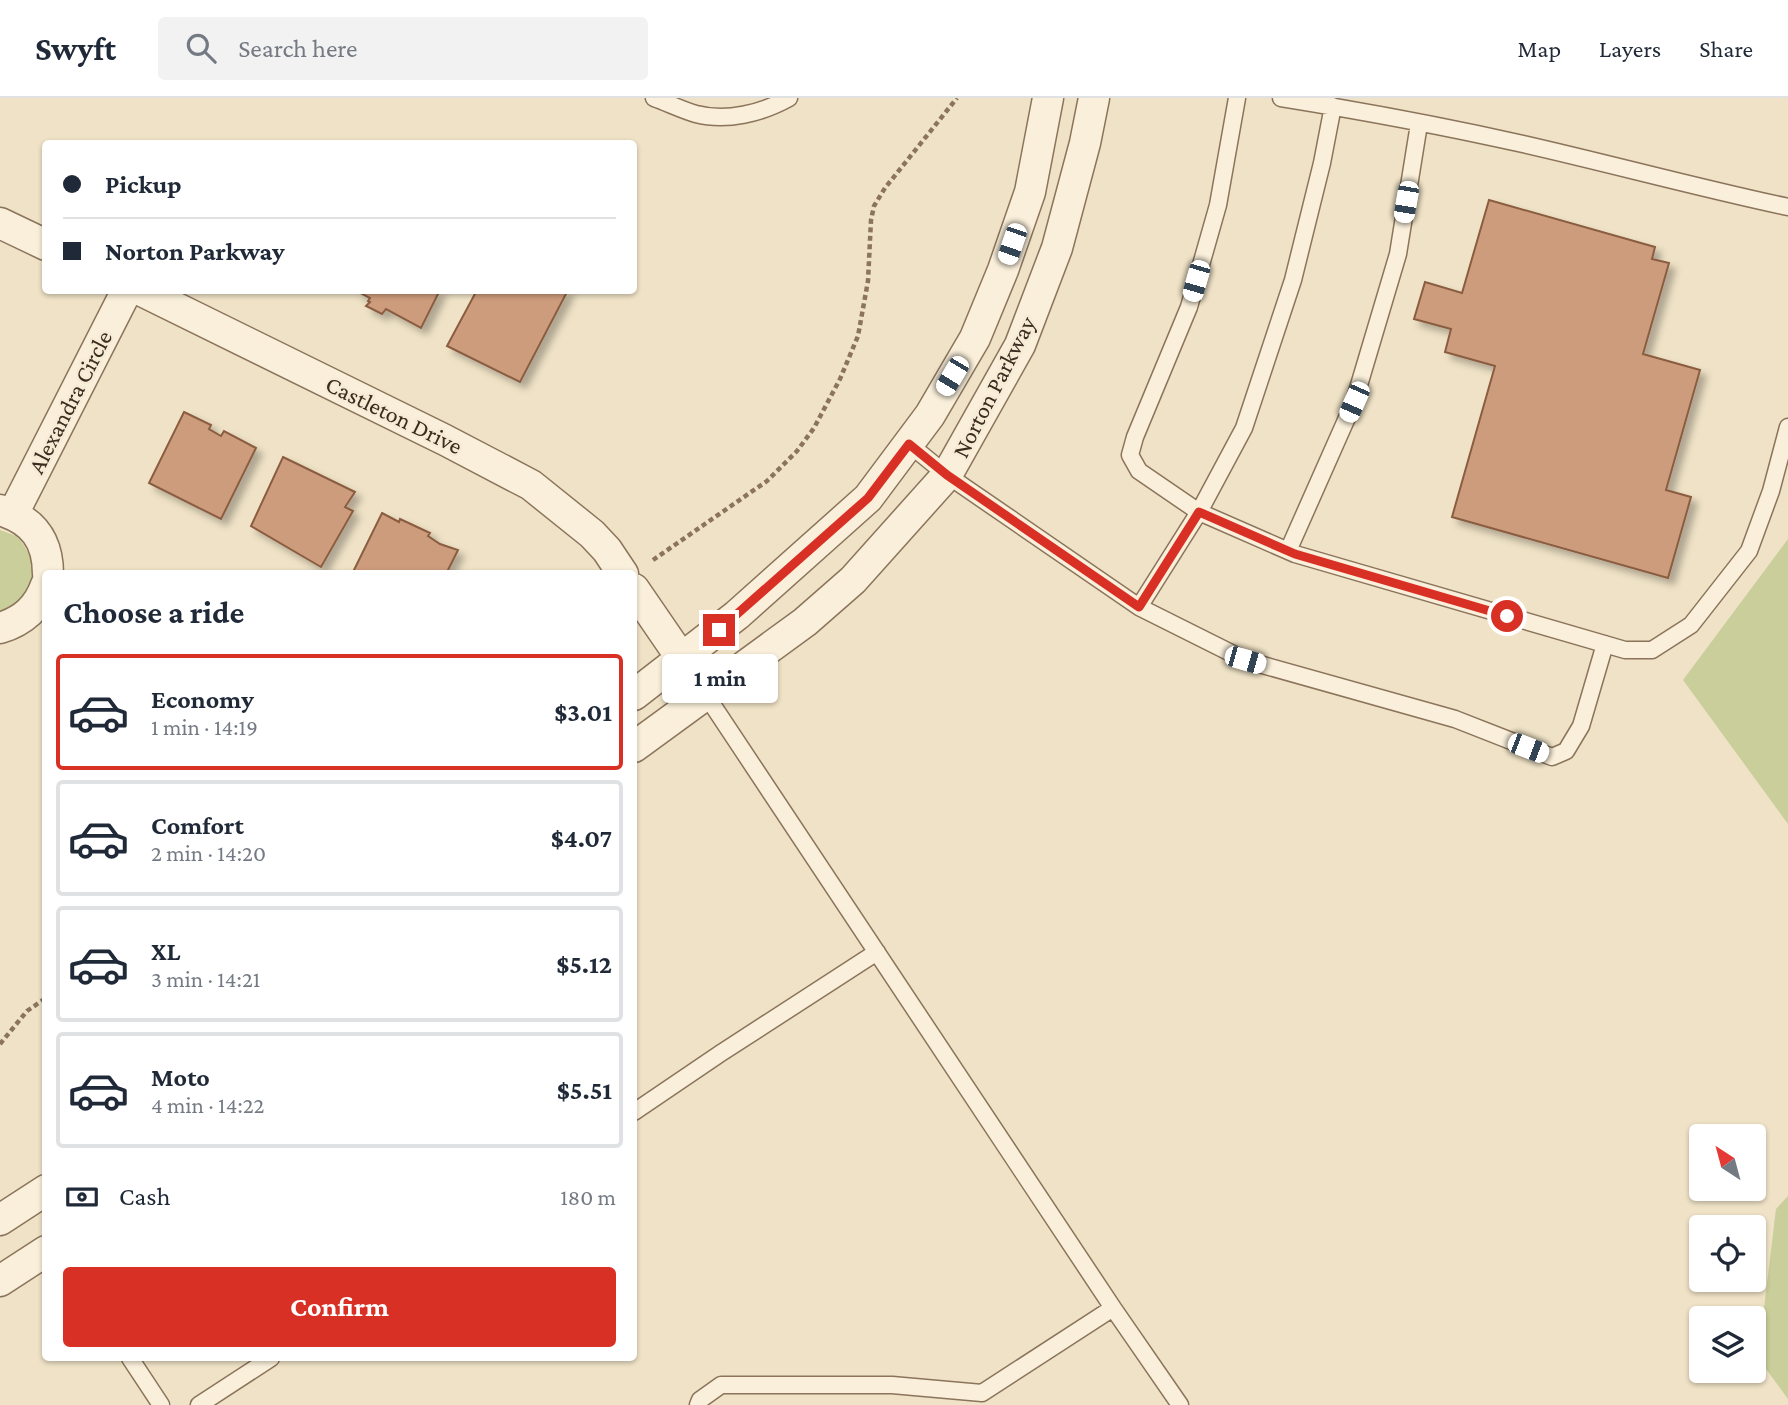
<!DOCTYPE html>
<meta charset="utf-8">
<style>
body{margin:0;font-family:"Crimson Pro",serif;background:#f2f2f3;color:#1f2937;height:100vh;display:flex;flex-direction:column;font-size:26px;white-space:nowrap}
*{box-sizing:border-box;margin:0}
p{font-size:23px;color:#747a83}
.icon{flex:none;width:38px;height:38px;fill:none;stroke:currentColor;stroke-width:2;stroke-linecap:round;stroke-linejoin:round}
.map{position:relative;flex:1;overflow:hidden}
.drawer{position:absolute;left:42px;top:472px;width:595px;height:791px;display:flex;flex-direction:column;background:#fff;border-radius:7px;box-shadow:0 2px 5px #0004}
.drawer>*{flex:none}
.top-card{position:absolute;left:42px;top:42px;width:595px;height:154px;border-radius:7px;box-shadow:0 2px 5px #0004;display:grid;align-content:center;height:154px;padding:0 21px;background:#fff}
.needle{width:46px;rotate:324deg}
.tools{position:absolute;left:1689px;top:1026px;display:grid;gap:14px}
.tools a{display:grid;place-items:center;width:77px;height:77px;border-radius:7px;background:#fff;box-shadow:0 2px 5px #0004;font-size:35px}
.end{position:absolute;width:32px;height:32px;margin:-16px;border:9px solid #d93025;background:#fff;box-shadow:0 0 0 4px #fff}
.from{border-radius:50%}
.bubble{position:absolute;height:49px;border-radius:7px;background:#fff;box-shadow:0 2px 5px #0004;font-size:23px;font-weight:700;line-height:49px;text-align:center}
.car{position:absolute;width:21px;height:42px;margin:-21px -10px;border-radius:9px;box-shadow:0 0 5px 2px #0007;background:linear-gradient(#fff 24%,#345 0 40%,#fff 0 76%,#345 0 86%,#fff 0)}
.top-card b{display:flex;align-items:center;gap:24px;height:66px;font-size:26px}
.top-card b+b{border-top:2px solid #e0e1e3}
.top-card i{width:18px;height:18px;background:#1f2937}
ul{padding:0;list-style:none}
li{display:flex;align-items:center;gap:21px;height:116px;margin:0 14px 10px;padding:0 7px;border:4px solid #e0e1e3;border-radius:7px}
li div{flex:1}
li b{display:block;font-size:26px}
li em{font-style:normal;font-weight:700}
li.selected{border-color:#d93025}
li>.icon{width:63px;height:63px;stroke-width:1.5}
h2{padding:0 21px;font-size:32px;line-height:84px}
.pay{display:flex;align-items:center;gap:18px;height:77px;padding:0 21px;font-size:26px}
.pay p{margin-inline-start:auto}
.button{display:flex;gap:14px;margin-top:auto;padding:14px 21px}
.button a{flex:1;height:80px;border-radius:7px;background:#d93025;color:#fff;font-size:28px;font-weight:700;line-height:80px;text-align:center}
header{display:flex;align-items:center;gap:42px;box-sizing:border-box;height:98px;padding:0 35px;background:#fff;border-bottom:2px solid #e0e1e3}
header strong{font-size:33px}
nav{display:flex;gap:38px;margin-inline-start:auto;font-size:24px}
.search{width:490px;height:63px;background:#f2f2f3;display:flex;align-items:center;gap:18px;box-sizing:border-box;padding:0 24px;border-radius:7px;color:#747a83;font-size:26px}
.map>svg:first-child{display:block}
.green{fill:#c9ce9a}
.building{fill:#cd9c7c;stroke:#8a5d41;stroke-width:2;filter:url(#shadow)}
.lines{fill:none;stroke-linecap:round;stroke-linejoin:round}
.service-casing{stroke:#8b745b;stroke-width:19}
.minor-casing{stroke:#8b745b;stroke-width:33}
.path{stroke:#8b745b;stroke-width:4.5;stroke-dasharray:5 3.5;stroke-linecap:butt}
.service{stroke:#f9efda;stroke-width:16}
.minor{stroke:#f9efda;stroke-width:30}
.route{stroke:#d93025;stroke-width:9}
.labels{text-anchor:middle;stroke-width:5;stroke-linejoin:round;paint-order:stroke}
.street-label{font-size:24px;fill:#3b2c1f;stroke:#f6ecd6}
</style>
<header>
<strong>Swyft</strong>
<div class="search"><svg class="icon" aria-label="search" viewBox="0 0 24 24"><circle cx="10" cy="10" r="6"/><path d="M15 15l6 6"/></svg>Search here</div>
<nav><a>Map</a><a>Layers</a><a>Share</a></nav>
</header>
<div class="map">
<svg width="1788" height="1307" viewBox="0 0 1788 1307">
<defs>
<filter id="shadow"><feDropShadow dx="6" dy="6" stdDeviation="3.5" flood-color="#0004"/></filter>
</defs>
<rect width="100%" height="100%" fill="#efe2c6"/>
<path class="green" d="M0 432C5 434 11 436 16 438 22 443 26 450 29 457 40 482 25 506 0 514Z
M1788 441V726L1683 582Z
M1788 1098V1301L1758 1260 1776 1111Z"/>
<path class="building" d="M1489 102 1655 149 1652 161 1669 165 1643 256 1700 272 1666 392 1691 399 1668 480 1452 419 1495 268 1445 254 1451 231 1414 221 1425 184 1462 195Z
M355 192H440L421 230 386 211 382 216 366 208 370 204 368 203 370 200Z
M477 192H568L520 284 447 248Z
M184 314 211 327 209 331 221 338 224 333 256 350 221 421 149 385Z
M283 359 355 394 345 409 353 413 321 469 251 428Z
M382 415 399 424 400 421 430 435 428 438 440 446 458 452 446 476H352Z"/>
<g class="lines">
<g class="service-casing">
<path id="service" d="M654 0C668 5 682 12 696 16 727 24 762 15 789 0
M1237 0 1218 107 1189 209 1135 339 1130 357 1139 373 1199 414 1295 456 1625 552H1652L1691 527 1749 453 1771 393 1788 329
M1281 0C1362 13 1443 28 1523 46 1611 66 1699 90 1788 109
M909 346 947 377 1139 509 1245 562 1455 621 1552 659 1566 653 1581 628 1605 546
M1288 453 1354 304 1398 156 1419 26
M1139 509 1199 414 1244 330 1293 182 1322 65 1333 8
M682 561 1113 1210 1180 1307
M634 1014 721 955 877 854
M130 1260 161 1307
M199 1307 271 1260
M698 1307 700 1302 721 1287H892L982 1295 1113 1210"/>
</g>
<g class="minor-casing">
<path id="minor" d="M0 125 46 147
M140 192 445 342 531 387 592 436 607 452 623 476
M0 412C33 422 48 442 48 476
M13 416 127 192
M634 491 682 561
M0 530C23 523 38 510 46 487
M634 597 737 517 868 400 930 317 975 240 1003 172 1030 94 1048 0
M634 649 805 524 853 482 947 377 1020 247 1057 150 1085 45 1094 0
M0 1122 46 1092
M0 1183 46 1153"/>
</g>
<path class="path" d="M653 462 767 383 797 353 814 330 840 281 858 238 868 183 871 122 874 108 885 90 957 0
M0 946 27 913 46 900"/>
<use href="#service" class="service"/>
<use href="#minor" class="minor"/>
</g>
<g class="lines">
<path class="route" d="M719 532 868 400 909 346 947 377 1139 509 1199 414 1295 456 1507 518"/>
</g>
<g class="labels">
<g class="street-label">
<text transform="translate(994 289) rotate(-63)" y="8">Norton Parkway</text>
<text transform="translate(70 304) rotate(-63)" y="8">Alexandra Circle</text>
<text transform="translate(394 317) rotate(26)" y="8">Castleton Drive</text>
</g>
</g>
</svg>
<div class="tools">
<a><svg class="needle" viewBox="-14 -14 28 28"><path d="M0-13l5 13h-10z" fill="#e53935"/><path d="M0 13l5-13h-10z" fill="#747a83"/></svg></a>
<a><svg class="icon" aria-label="locate" viewBox="0 0 24 24"><circle cx="12" cy="12" r="6"/><path d="M12 2v4M12 18v4M2 12h4M18 12h4"/></svg></a>
<a><svg class="icon" aria-label="layers" viewBox="0 0 24 24"><path d="M12 4l9 5-9 5-9-5zM3 14l9 5 9-5"/></svg></a>
</div>
<i class="end from" style="left:1507px;top:518px"></i>
<i class="end" style="left:719px;top:532px"></i>
<div class="bubble" style="left:662px;top:556px;width:116px">1 min</div>
<i class="car" style="left:1406px;top:104px;rotate:190deg"></i>
<i class="car" style="left:1012px;top:146px;rotate:199deg"></i>
<i class="car" style="left:1196px;top:183px;rotate:196deg"></i>
<i class="car" style="left:952px;top:278px;rotate:211deg"></i>
<i class="car" style="left:1354px;top:304px;rotate:204deg"></i>
<i class="car" style="left:1245px;top:562px;rotate:106deg"></i>
<i class="car" style="left:1528px;top:650px;rotate:111deg"></i>
<div class="top-card">
<b><i class="from"></i>Pickup</b>
<b><i></i>Norton Parkway</b>
</div>
<section class="drawer">
<h2>Choose a ride</h2>
<ul>
<li class="selected"><svg class="icon" aria-label="car" viewBox="0 0 24 24"><path d="M5 17H2v-5l4-1 3-4h7l3 4 3 1v5h-3M9 17h6M6 11h13"/><circle cx="7" cy="17" r="2"/><circle cx="17" cy="17" r="2"/></svg><div><b>Economy</b><p>1 min · 14:19</p></div><em>$3.01</em></li>
<li><svg class="icon" aria-label="car" viewBox="0 0 24 24"><path d="M5 17H2v-5l4-1 3-4h7l3 4 3 1v5h-3M9 17h6M6 11h13"/><circle cx="7" cy="17" r="2"/><circle cx="17" cy="17" r="2"/></svg><div><b>Comfort</b><p>2 min · 14:20</p></div><em>$4.07</em></li>
<li><svg class="icon" aria-label="car" viewBox="0 0 24 24"><path d="M5 17H2v-5l4-1 3-4h7l3 4 3 1v5h-3M9 17h6M6 11h13"/><circle cx="7" cy="17" r="2"/><circle cx="17" cy="17" r="2"/></svg><div><b>XL</b><p>3 min · 14:21</p></div><em>$5.12</em></li>
<li><svg class="icon" aria-label="car" viewBox="0 0 24 24"><path d="M5 17H2v-5l4-1 3-4h7l3 4 3 1v5h-3M9 17h6M6 11h13"/><circle cx="7" cy="17" r="2"/><circle cx="17" cy="17" r="2"/></svg><div><b>Moto</b><p>4 min · 14:22</p></div><em>$5.51</em></li>
</ul>
<div class="pay"><svg class="icon" aria-label="cash" viewBox="0 0 24 24"><path d="M3 7h18v10H3z"/><circle cx="12" cy="12" r="2"/></svg>Cash<p>180 m</p></div>
<div class="button"><a>Confirm</a></div>
</section>
</div>
